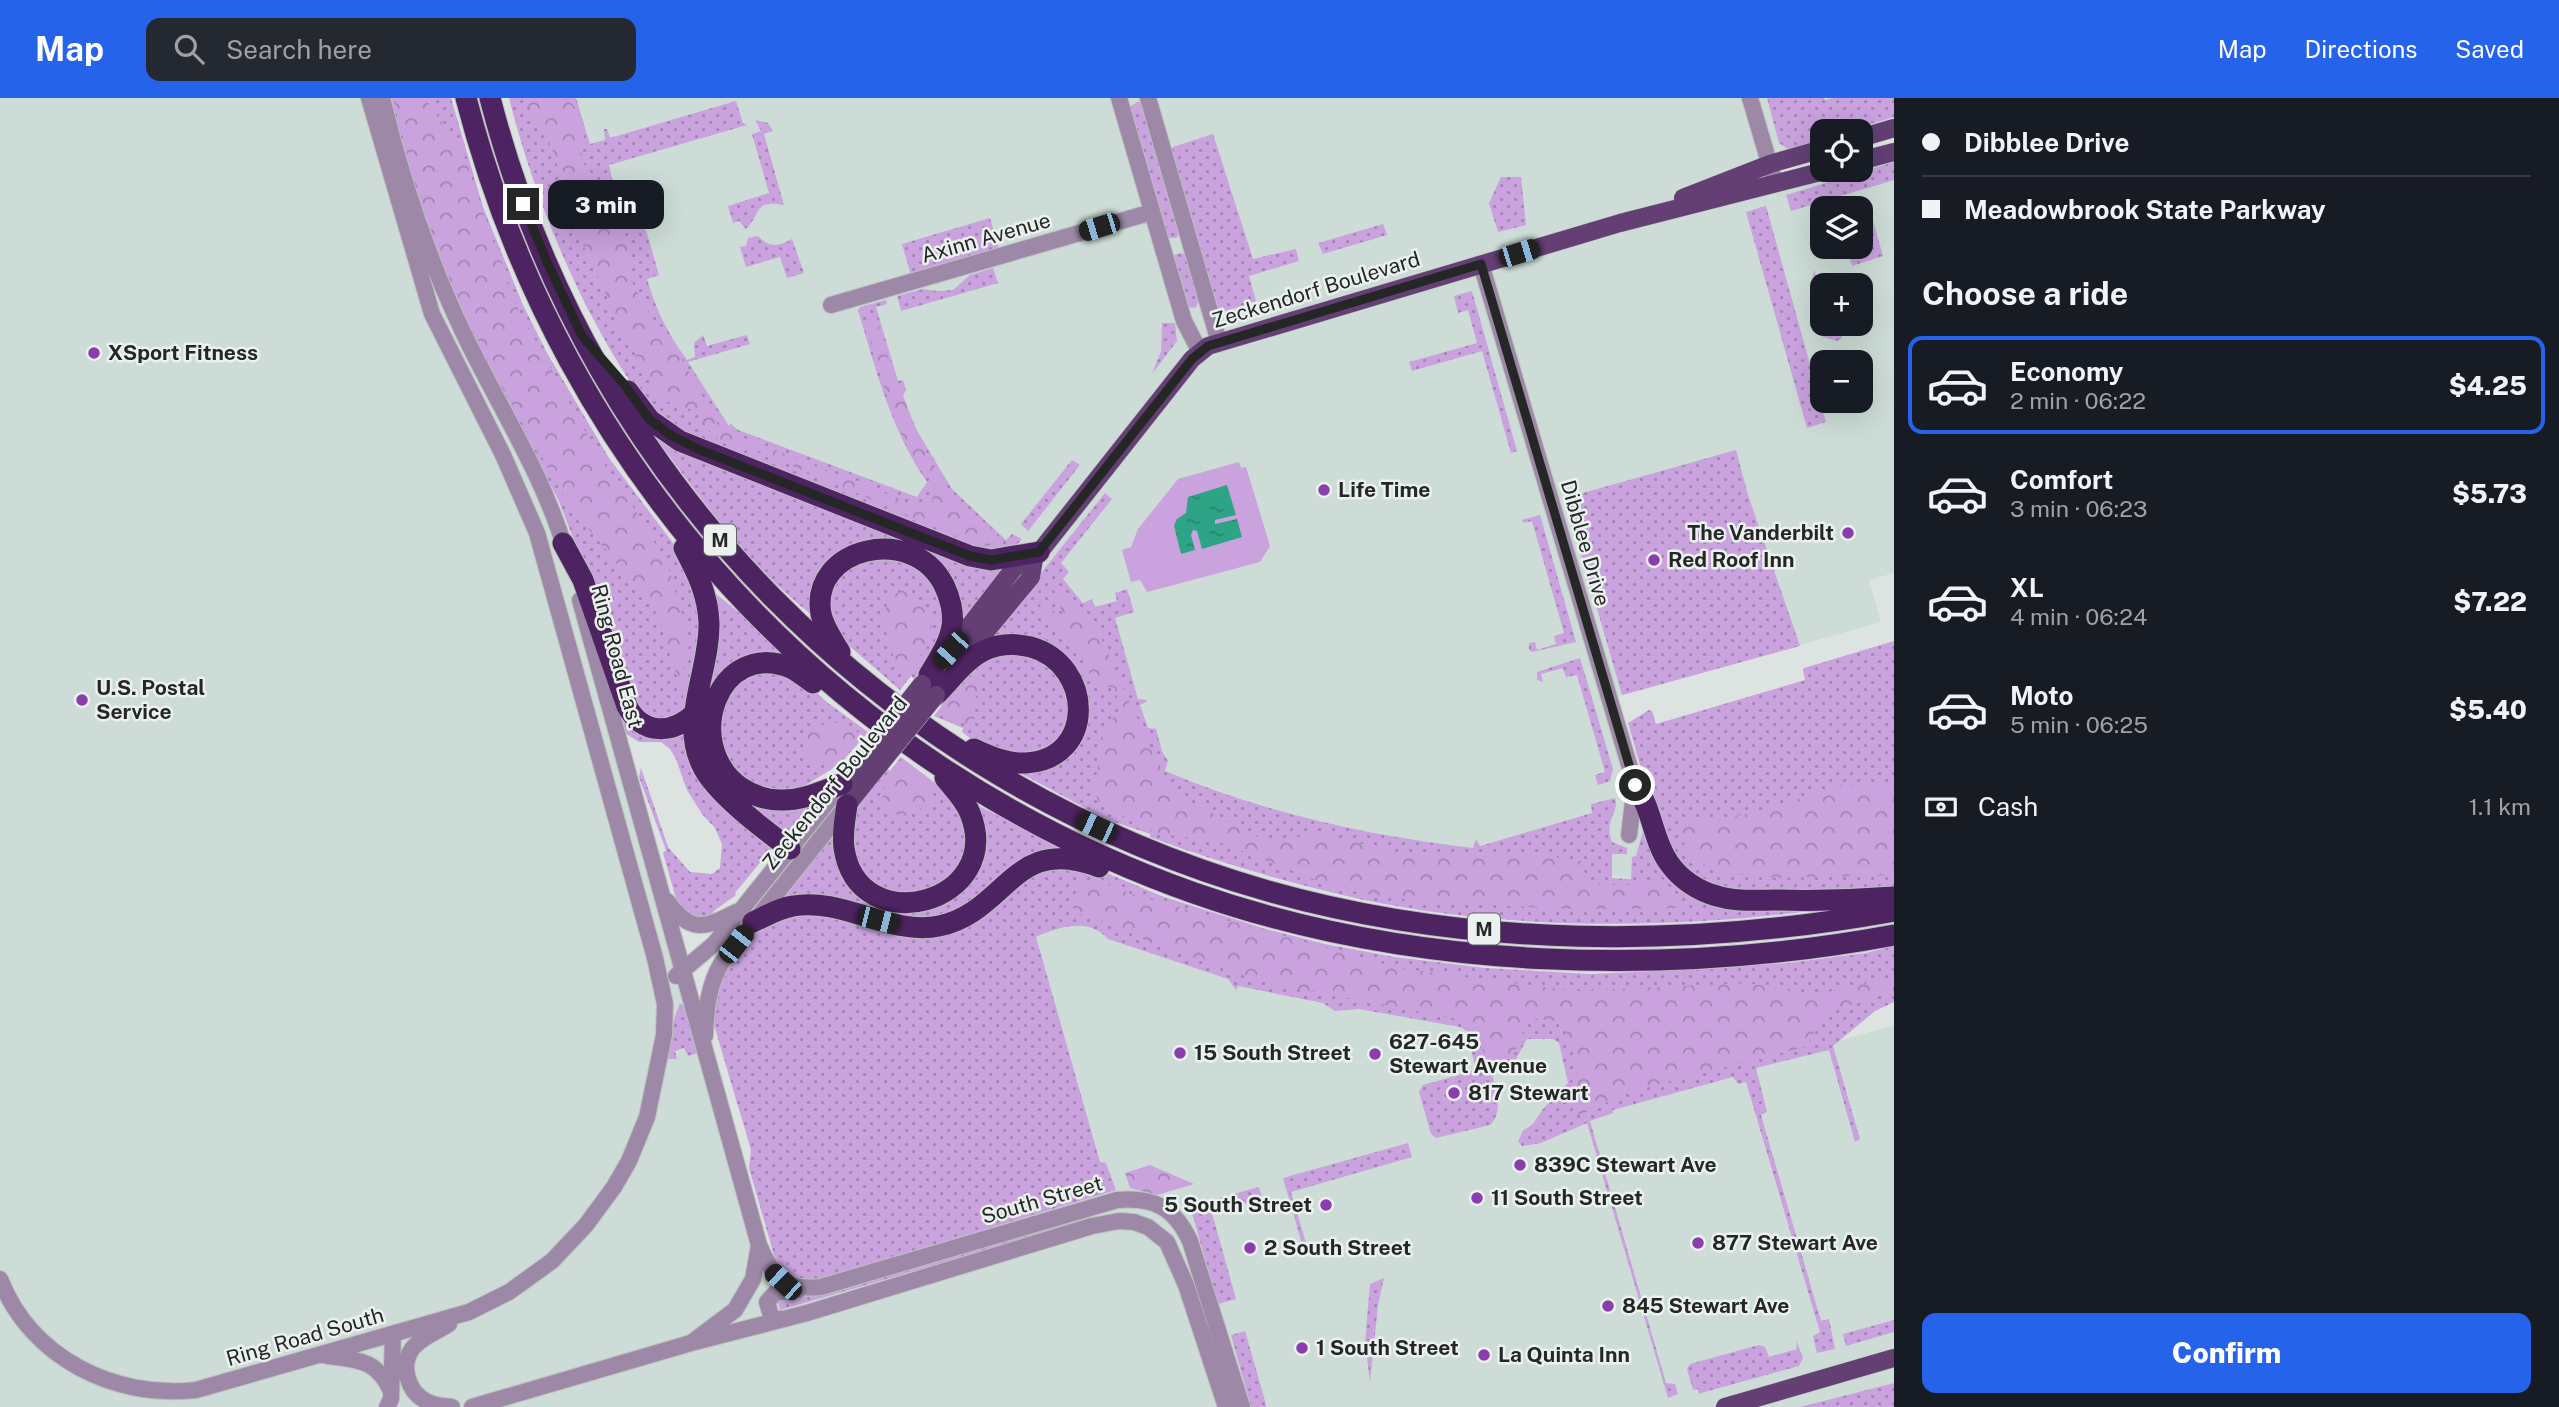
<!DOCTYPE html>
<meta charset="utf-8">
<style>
body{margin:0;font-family:"Public Sans",sans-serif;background:#242831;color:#f1f3f6;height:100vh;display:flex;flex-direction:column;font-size:26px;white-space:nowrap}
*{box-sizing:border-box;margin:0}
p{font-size:23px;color:#9ea1a6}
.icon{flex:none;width:38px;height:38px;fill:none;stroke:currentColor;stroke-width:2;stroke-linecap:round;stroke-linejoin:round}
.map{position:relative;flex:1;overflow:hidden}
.details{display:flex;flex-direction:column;background:#171b24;width:665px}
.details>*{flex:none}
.guide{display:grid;align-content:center;height:154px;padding:0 28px;background:#171b24}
.fabs{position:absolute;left:1810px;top:21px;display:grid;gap:14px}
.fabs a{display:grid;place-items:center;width:63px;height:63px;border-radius:14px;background:#171b24;box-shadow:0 7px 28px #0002;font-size:35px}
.end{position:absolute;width:32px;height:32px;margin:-16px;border:9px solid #252726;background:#fff;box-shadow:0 0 0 4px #fff}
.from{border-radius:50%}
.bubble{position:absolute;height:49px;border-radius:14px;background:#171b24;box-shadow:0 7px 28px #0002;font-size:23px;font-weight:800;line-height:49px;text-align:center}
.car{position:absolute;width:21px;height:42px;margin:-21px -10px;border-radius:9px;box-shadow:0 0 5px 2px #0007;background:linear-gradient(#222 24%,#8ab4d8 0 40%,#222 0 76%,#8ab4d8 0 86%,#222 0)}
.guide b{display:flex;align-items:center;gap:24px;height:66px;font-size:26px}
.guide b+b{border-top:2px solid #363941}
.guide i{width:18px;height:18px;background:#f1f3f6}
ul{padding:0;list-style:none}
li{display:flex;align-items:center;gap:21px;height:98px;margin:0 14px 10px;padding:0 14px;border:4px solid transparent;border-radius:14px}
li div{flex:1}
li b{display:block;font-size:26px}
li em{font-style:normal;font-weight:800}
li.current{border-color:#2563eb}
li>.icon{width:63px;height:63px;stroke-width:1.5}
h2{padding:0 28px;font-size:32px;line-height:84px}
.pay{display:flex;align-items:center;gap:18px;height:77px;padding:0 28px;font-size:26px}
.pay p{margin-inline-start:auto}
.action{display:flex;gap:14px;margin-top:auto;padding:14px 28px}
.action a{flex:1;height:80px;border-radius:14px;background:#2563eb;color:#fff;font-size:28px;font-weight:800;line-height:80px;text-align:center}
header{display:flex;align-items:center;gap:42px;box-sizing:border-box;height:98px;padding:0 35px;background:#2563eb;color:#fff}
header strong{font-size:33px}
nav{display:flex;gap:38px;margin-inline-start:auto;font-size:24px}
.search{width:490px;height:63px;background:#242831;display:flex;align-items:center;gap:18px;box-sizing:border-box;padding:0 24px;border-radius:14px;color:#9ea1a6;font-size:26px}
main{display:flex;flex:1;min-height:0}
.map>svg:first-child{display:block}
.built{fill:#cddcd6;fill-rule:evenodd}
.grass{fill:url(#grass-dots)}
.forest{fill:url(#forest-crowns)}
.pitch{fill:#c9a2de}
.water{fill:url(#water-ripples)}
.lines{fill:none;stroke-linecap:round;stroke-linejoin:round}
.minor-casing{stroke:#bcc1bf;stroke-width:18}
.major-casing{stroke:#bcc1bf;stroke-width:19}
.highway-casing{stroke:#bcc1bf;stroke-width:23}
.minor{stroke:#9d89a7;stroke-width:16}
.major{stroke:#633f74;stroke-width:18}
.highway{stroke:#4e2361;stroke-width:21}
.major-bridge-casing{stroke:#bcc1bf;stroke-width:19;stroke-linecap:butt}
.major-bridge{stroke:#633f74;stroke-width:18}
.route{stroke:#252726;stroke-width:9}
.poi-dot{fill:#8b3dad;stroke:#eaf1ee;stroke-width:2.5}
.labels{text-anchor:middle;stroke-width:5;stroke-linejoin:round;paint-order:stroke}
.shield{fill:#eaf1ee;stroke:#606462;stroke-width:2}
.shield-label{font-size:19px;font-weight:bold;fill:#252726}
.street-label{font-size:21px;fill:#252726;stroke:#eaf1ee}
.poi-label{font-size:21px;font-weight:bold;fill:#252726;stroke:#eaf1ee;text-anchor:start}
</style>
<header>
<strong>Map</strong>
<div class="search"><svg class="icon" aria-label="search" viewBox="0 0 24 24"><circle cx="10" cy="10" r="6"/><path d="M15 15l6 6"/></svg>Search here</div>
<nav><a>Map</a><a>Directions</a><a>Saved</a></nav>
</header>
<main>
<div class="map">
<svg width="1894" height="1309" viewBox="0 0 1894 1309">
<defs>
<pattern id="grass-dots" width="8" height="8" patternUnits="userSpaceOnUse" patternTransform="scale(1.75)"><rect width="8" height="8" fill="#c9a2de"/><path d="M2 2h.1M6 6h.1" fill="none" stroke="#a384b4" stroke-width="1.8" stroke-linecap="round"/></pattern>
<pattern id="forest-crowns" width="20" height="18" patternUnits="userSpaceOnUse" patternTransform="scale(1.75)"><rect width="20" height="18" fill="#c9a2de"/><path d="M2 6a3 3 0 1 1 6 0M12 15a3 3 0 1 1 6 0" fill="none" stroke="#a384b4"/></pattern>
<pattern id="water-ripples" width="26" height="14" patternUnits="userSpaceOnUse" patternTransform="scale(1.75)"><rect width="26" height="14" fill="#2ea487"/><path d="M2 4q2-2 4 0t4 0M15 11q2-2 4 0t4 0" fill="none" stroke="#27866e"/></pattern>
</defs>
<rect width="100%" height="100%" fill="#dde3e1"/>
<path class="built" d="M0 0H382L558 427 759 1147 753 1177 1100 1075 1034 838 1075 824 1563 938 1746 970 1894 927V1309H0Z
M571 0H1894V30L1822 33V51L1770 66 1775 86 1828 72H1860V63L1894 54V475L1869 482 1881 524 1610 601 1674 784 1306 750 1159 688 1090 524 1034 461 1009 442 727 329 679 268ZM1822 110H1860V149H1822ZM1822 187H1860V226H1822ZM1822 264H1860V303H1822Z"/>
<path class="grass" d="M388 0H451L483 109 523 207 547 255 609 360 679 453 693 481 701 533 689 606 675 621 642 619 558 401 478 253 443 173 409 79Z
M509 0H576L590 46 605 42 604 31H607L610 40 736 3 743 25 747 27 609 67 613 85 629 100C629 126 623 119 646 132L659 177 647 181C656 212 668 236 687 262L695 259 694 245 703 237 707 248 747 237 750 246 688 264 729 328 731 326 738 332 917 399 927 384C891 332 876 272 858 212L860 209 886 202 887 206 876 209 898 283 903 282 906 292 903 297 910 321 952 391 1006 442 1012 436 1022 441C1012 455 995 452 979 454L664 327C653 313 641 300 631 285 576 202 533 96 509 0Z
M1767 0H1824L1825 2 1833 0H1894V19L1847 33H1822V41L1788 51 1779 45Z
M1138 4 1143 6 1181 134 1176 140H1165L1129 9Z
M755 22 768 25 773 33 764 36 784 107C753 101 761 117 746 131L739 123 733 125 728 108 769 95 752 36 761 33Z
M1213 36 1253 161 1296 151 1299 163 1249 178 1256 203 1220 215 1167 51Z
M1894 64V82L1791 113 1786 97Z
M1501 79H1521L1526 127 1498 134 1489 105Z
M1766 108 1826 324 1807 330 1746 114Z
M990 120 999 150 911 177 902 146Z
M1873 123 1883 158 1852 168 1846 149H1860V127Z
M1383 126 1387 137 1323 156 1318 145Z
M758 138C769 150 778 149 792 141L804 175 787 180 780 159 746 169 740 149 746 148 748 140Z
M1181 155 1186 157C1191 172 1206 197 1195 210L1189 209 1186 205 1172 162 1174 157Z
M993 170 998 185 901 213 897 198 923 191 937 193 953 192 970 177Z
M1814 172 1822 196V226H1831L1834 234 1841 232 1842 240 1837 243 1823 239 1810 196Z
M1472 193 1517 353 1511 355 1482 253 1412 273 1409 264 1477 245 1468 212 1458 215 1454 198Z
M1162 225H1175L1177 243 1152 276 1161 253Z
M651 333 1000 468 1002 471 961 523 950 484 872 445 844 450 812 517C747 467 699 398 651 333Z
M1736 352 1748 397 1800 548 1622 597 1565 400Z
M1072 362 1080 367 1028 433 1021 426Z
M1105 395 1112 401 1061 465 1069 474 1063 481 1083 505 1092 501 1095 509 1117 503 1115 495 1127 491 1134 514 1115 520 1138 601 1147 602 1146 604 1140 607 1148 630 1156 631 1162 653 1168 663 1165 673C1264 715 1366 737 1473 750L1476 741 1480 748 1592 715 1591 706 1615 700C1620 716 1603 721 1612 744L1627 750V756H1612V780L1631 781 1632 759 1636 758 1645 726 1676 780 1824 811C1678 832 1509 832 1364 802 1291 786 1220 765 1150 739V736L1106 721 1011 670 1072 644 1079 581 997 541 993 535Z
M1540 417 1576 544 1532 554 1529 552V545L1535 544 1537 552 1556 546 1554 538 1564 535 1532 423 1524 425 1522 422Z
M866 456 923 467 947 512 934 555 914 581 911 578 900 592 839 539 828 523 830 486Z
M709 490 748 522 780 555 778 560 715 588 705 585Z
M1894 543V789L1846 794 1735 793 1691 778 1659 733 1628 625 1649 612 1652 613 1656 626 1805 582 1803 572 1804 570Z
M1029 552 1070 587 1066 634 1049 650 1031 658 982 649 962 634 963 630 934 618 978 560Z
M1580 560 1613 671 1610 683 1598 687 1595 677 1605 674 1577 577 1566 579 1563 570 1541 576 1543 584 1537 582V574Z
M747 574 796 576 828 605 868 634 840 666 806 687V691L764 693 729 669 715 614Z
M616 610 628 620 682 628 769 741 772 750 735 795 736 797 715 812 709 820H691L677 804 663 755 666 752 639 679 641 670 668 749 690 774 712 776 720 770 722 746 715 730 702 716 687 692 676 661 670 651 661 644H639L623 634Z
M901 659 956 701 969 744 960 771 933 793 891 797 859 774 851 739 853 711 885 669 890 673Z
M761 705 814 706 787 737 757 714Z
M979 708 1061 749 1058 753 973 806 929 822 783 799 833 735V740H837L869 796 955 791 975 711Z
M1034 769 1095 770 1164 799 1266 831 1325 846 1395 859 1486 870 1590 876 1696 871 1788 865 1866 855 1894 848V904L1875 913 1833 948 1860 1041 1855 1044 1829 952 1756 970 1767 1014 1761 1017 1821 1223 1829 1221 1835 1251 1817 1255 1813 1238 1820 1234 1746 984 1738 986 1733 979 1613 1012V1015L1590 1023 1666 1285 1675 1286 1678 1296 1668 1300 1587 1025 1541 1045 1522 1048 1518 1043 1523 1033 1533 1026 1543 1011 1568 985 1559 945 1553 941H1527L1514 965 1492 975C1495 992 1504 1014 1490 1027L1436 1040 1431 1036 1419 994 1423 987 1476 972 1467 933 1460 929 1359 911 1335 913 1323 905 1238 888 1236 892 1228 881 1108 841C1088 819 1059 829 1036 839L1100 1064 1106 1065 1116 1092 820 1181C801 1185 787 1180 776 1164L749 1070 751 1052 714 927 712 914 725 868 756 831 789 812 916 834Z
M680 905 687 912 699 955 688 958 684 950 675 953 677 961H668L674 921Z
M1408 1045 1412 1059 1291 1094 1308 1152 1304 1153 1283 1080Z
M1259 1089 1262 1100 1212 1115 1236 1201 1218 1206 1190 1108Z
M1107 1111 1076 1126 780 1212 777 1201Z
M1384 1180 1378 1207 1370 1284 1365 1244 1370 1186Z
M1894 1222V1234L1846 1248 1843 1236Z
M1245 1233 1264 1299 1266 1309H1251L1231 1237Z
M1796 1242 1803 1260 1799 1268 1701 1295 1699 1296 1698 1291 1693 1292 1687 1271 1690 1266 1759 1247 1765 1249 1769 1259 1797 1251Z
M1894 1285V1309H1800Z"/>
<path class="forest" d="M394 0H425L463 55 514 203 597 355 647 430 670 474 690 544 683 568 685 605 658 517 568 405 496 279 450 184 414 86Z
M525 0H566L577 11 586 49 581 54 582 61 610 125 628 147 633 187 655 224 680 258 718 327 737 337 910 405H931C940 384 922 374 912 357 889 319 882 275 867 233L870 224 878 225 888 261 923 348 950 394 996 435 1000 442 987 448 975 446 751 350H731L713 337 695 313 668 304 654 293 649 274 637 265 634 253 617 231 615 216 581 142 567 126 565 114 573 90 559 77C556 44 536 30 525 0Z
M1051 484 1071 506 1092 520 1160 671 1161 678 1183 700 1270 745 1318 735 1399 755 1548 758 1581 763 1589 787H1630L1661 780 1690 810 1572 811 1427 804 1375 797 1336 790 1214 742 1159 736 1099 706 1094 691 1105 626 1120 615 1115 590 1100 587 1092 581 1081 558 1054 528 1039 506 1063 517Z
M906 491 930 518 933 541 907 576 896 571 890 544 882 525 889 499Z
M975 577 981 578 984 582C977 598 973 600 976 618L971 626 960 625 941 612 947 602Z
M838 623 846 625 862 637 837 666 808 663C802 649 803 641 812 629Z
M902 664C915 670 922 683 934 691 934 711 916 712 901 720L895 715 886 714C876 693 890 680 902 664Z
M1840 687 1894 688V777L1775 780 1715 774 1691 759 1678 732 1684 723C1739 724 1788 703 1840 687Z
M1093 781 1103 789 1112 786 1128 795 1399 870 1574 893 1749 885 1814 897 1894 879V893L1821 917 1808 948 1620 996 1598 1010 1578 1017 1573 1009 1572 981 1577 958 1566 933 1555 923 1529 920 1513 957 1500 961 1486 959 1468 923 1263 884 1152 845 1115 828 1081 816 1073 822V800L1080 787Z
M1150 1067 1194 1086 1157 1097 1130 1090 1125 1075Z"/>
<path class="pitch" d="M1239 364 1241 370 1246 369 1270 448 1260 464 1147 494 1140 482 1131 484 1122 452 1131 449 1138 431 1178 381Z"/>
<path class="water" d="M1227 387 1236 417 1215 422V426L1237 421 1242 439 1202 451 1197 433 1193 432 1191 437 1195 452 1181 456 1174 428 1177 421 1186 415 1188 399Z"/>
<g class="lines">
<g class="minor-casing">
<path id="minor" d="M382 0C401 79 427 158 462 232 497 306 543 375 566 454
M1119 0 1184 223 1200 254
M1148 0 1219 244
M1750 0 1773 78
M1481 166 1635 687 1629 737
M831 207 1152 114
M580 502 759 1147C773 1179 783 1193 821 1189L1117 1102C1154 1099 1174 1109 1190 1143L1242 1309
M667 803C691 835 703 831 736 814
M676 878 714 846 842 686
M705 938C706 911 708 888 722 864L847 707
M0 1181C31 1260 114 1301 196 1292L469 1214 509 1194 552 1163 586 1127 614 1089 629 1063 647 1019 664 937 665 906 655 860 537 435 503 357 432 216 369 0
M785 1221H776L771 1218 767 1204 775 1195 798 1192
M449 1226C438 1233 420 1240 412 1251 400 1268 408 1294 426 1303 434 1308 443 1308 452 1309
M691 1245 807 1215 1092 1128 1119 1123 1134 1124 1148 1129 1167 1144 1186 1187 1226 1309
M328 1258C359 1262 377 1262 391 1293
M387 1309 391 1301 393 1236
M472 1309 691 1245 735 1212 753 1181 759 1147"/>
</g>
<g class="major-casing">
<path id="major" d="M1860 40 1894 30
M1860 63 1894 54
M1683 100 1770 66 1822 51
M946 558 1015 469 1034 461 1192 261 1208 248 1620 125 1828 72
M962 562 1031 479 1034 461
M842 686 867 656
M847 707 880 666
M1725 1309 1894 1260"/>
</g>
<g class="highway-casing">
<path id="highway" d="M466 0C562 371 832 667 1194 795 1413 872 1667 879 1894 837
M490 0C589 385 887 684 1268 793 1470 850 1689 850 1894 813
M628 293 650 322 680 343 970 458 991 462 1039 454
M563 445 583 482 627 608C642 637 672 637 695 615
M684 450C697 475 708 496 709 525 710 574 678 625 704 671 719 698 765 732 790 751
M840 554C833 542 824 530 821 516 809 449 913 425 944 487 950 499 954 515 952 528 949 546 938 562 929 577
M813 585C806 580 799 574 791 570 718 540 681 646 740 689 752 697 766 702 780 702 802 703 822 693 842 686
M936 597C950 583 965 562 983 553 998 546 1015 545 1031 549 1094 567 1096 661 1026 665 1008 666 991 659 974 651
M1635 687C1653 711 1652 741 1669 765 1680 781 1698 793 1717 798 1736 804 1756 802 1776 802 1815 803 1855 802 1894 799
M847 707C845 722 842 736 844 750 858 845 1006 805 970 715 965 702 954 691 945 680
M753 824C766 818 779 810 793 808 842 799 890 838 939 828 1007 814 1013 735 1099 769"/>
</g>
<use href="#minor" class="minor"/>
<use href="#major" class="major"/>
<use href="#highway" class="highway"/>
<g class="major-bridge-casing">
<path id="major-bridge" d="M867 656 922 586
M880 666 936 597"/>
</g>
<use href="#major-bridge" class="major-bridge"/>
</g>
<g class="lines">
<path class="route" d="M523 106 547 164 582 238 623 285 650 322 672 338 698 351 970 458 991 462 1039 454 1192 261 1208 248 1481 166 1635 687"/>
</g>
<g class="poi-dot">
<circle cx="94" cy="255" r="7"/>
<circle cx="1324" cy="392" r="7"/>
<circle cx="1848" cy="435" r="7"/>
<circle cx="1654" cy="462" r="7"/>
<circle cx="82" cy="602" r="7"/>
<circle cx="1180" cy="955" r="7"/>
<circle cx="1375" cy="956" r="7"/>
<circle cx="1454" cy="995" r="7"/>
<circle cx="1520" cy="1067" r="7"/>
<circle cx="1477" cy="1100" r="7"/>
<circle cx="1326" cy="1107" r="7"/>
<circle cx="1698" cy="1145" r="7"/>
<circle cx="1250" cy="1150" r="7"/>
<circle cx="1608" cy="1208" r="7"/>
<circle cx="1302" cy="1250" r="7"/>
<circle cx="1484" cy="1257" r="7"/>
</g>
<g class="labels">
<g class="shield">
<rect x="704" y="426.5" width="32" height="31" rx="5"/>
<rect x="1468" y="815.5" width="32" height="31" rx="5"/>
</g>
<g class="shield-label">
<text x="720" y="449">M</text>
<text x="1484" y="838">M</text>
</g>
<g class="street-label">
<text transform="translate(986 140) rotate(-16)" y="7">Axinn Avenue</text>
<text transform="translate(1316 192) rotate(-17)" y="7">Zeckendorf Boulevard</text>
<text transform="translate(1585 445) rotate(74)" y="7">Dibblee Drive</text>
<text transform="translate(617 558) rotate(75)" y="7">Ring Road East</text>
<text transform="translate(835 685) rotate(-51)" y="7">Zeckendorf Boulevard</text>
<text transform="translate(1042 1102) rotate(-16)" y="7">South Street</text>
<text transform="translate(305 1239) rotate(-16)" y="7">Ring Road South</text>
</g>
<g class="poi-label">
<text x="108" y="262">XSport Fitness</text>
<text x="1338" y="399">Life Time</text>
<text x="1834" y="442" text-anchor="end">The Vanderbilt</text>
<text x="1668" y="469">Red Roof Inn</text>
<text x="96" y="597">U.S. Postal<tspan x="96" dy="24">Service</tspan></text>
<text x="1389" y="951">627-645<tspan x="1389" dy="24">Stewart Avenue</tspan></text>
<text x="1194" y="962">15 South Street</text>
<text x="1468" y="1002">817 Stewart</text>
<text x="1534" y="1074">839C Stewart Ave</text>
<text x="1491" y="1107">11 South Street</text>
<text x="1312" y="1114" text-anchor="end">5 South Street</text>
<text x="1712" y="1152">877 Stewart Ave</text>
<text x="1264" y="1157">2 South Street</text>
<text x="1622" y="1215">845 Stewart Ave</text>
<text x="1316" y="1257">1 South Street</text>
<text x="1498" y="1264">La Quinta Inn</text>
</g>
</g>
</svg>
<div class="fabs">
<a><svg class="icon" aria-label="locate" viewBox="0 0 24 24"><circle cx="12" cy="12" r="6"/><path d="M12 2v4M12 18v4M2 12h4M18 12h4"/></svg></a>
<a><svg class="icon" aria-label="layers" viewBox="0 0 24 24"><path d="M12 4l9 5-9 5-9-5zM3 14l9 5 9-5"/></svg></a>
<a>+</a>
<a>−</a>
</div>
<i class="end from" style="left:1635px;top:687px"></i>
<i class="end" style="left:523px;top:106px"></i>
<div class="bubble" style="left:548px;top:82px;width:116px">3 min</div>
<i class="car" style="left:1099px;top:129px;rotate:253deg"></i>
<i class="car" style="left:1519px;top:155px;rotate:73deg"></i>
<i class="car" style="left:951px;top:552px;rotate:222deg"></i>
<i class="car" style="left:1096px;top:729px;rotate:295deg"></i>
<i class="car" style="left:878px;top:822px;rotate:104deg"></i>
<i class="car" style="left:736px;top:846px;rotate:38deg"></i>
<i class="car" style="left:783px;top:1184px;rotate:313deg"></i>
</div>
<section class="details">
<div class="guide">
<b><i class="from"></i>Dibblee Drive</b>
<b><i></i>Meadowbrook State Parkway</b>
</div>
<h2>Choose a ride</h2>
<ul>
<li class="current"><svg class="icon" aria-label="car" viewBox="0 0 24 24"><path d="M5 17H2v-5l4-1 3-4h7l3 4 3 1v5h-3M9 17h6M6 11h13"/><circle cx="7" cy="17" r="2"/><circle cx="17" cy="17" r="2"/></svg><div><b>Economy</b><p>2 min · 06:22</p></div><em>$4.25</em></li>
<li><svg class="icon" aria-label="car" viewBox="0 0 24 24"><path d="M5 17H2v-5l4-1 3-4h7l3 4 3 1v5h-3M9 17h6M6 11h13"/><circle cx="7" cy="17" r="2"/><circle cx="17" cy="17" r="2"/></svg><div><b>Comfort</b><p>3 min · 06:23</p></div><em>$5.73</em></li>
<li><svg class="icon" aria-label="car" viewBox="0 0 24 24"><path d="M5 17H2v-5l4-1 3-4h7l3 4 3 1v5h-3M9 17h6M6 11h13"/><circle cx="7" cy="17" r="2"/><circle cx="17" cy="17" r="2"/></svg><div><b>XL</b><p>4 min · 06:24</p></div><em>$7.22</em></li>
<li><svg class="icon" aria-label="car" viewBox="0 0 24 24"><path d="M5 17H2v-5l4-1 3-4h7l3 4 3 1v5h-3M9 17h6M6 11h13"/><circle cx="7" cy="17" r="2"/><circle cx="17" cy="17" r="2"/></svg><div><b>Moto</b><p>5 min · 06:25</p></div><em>$5.40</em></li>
</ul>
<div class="pay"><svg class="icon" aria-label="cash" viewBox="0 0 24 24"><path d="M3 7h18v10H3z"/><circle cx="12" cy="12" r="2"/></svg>Cash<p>1.1 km</p></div>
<div class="action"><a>Confirm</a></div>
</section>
</main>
